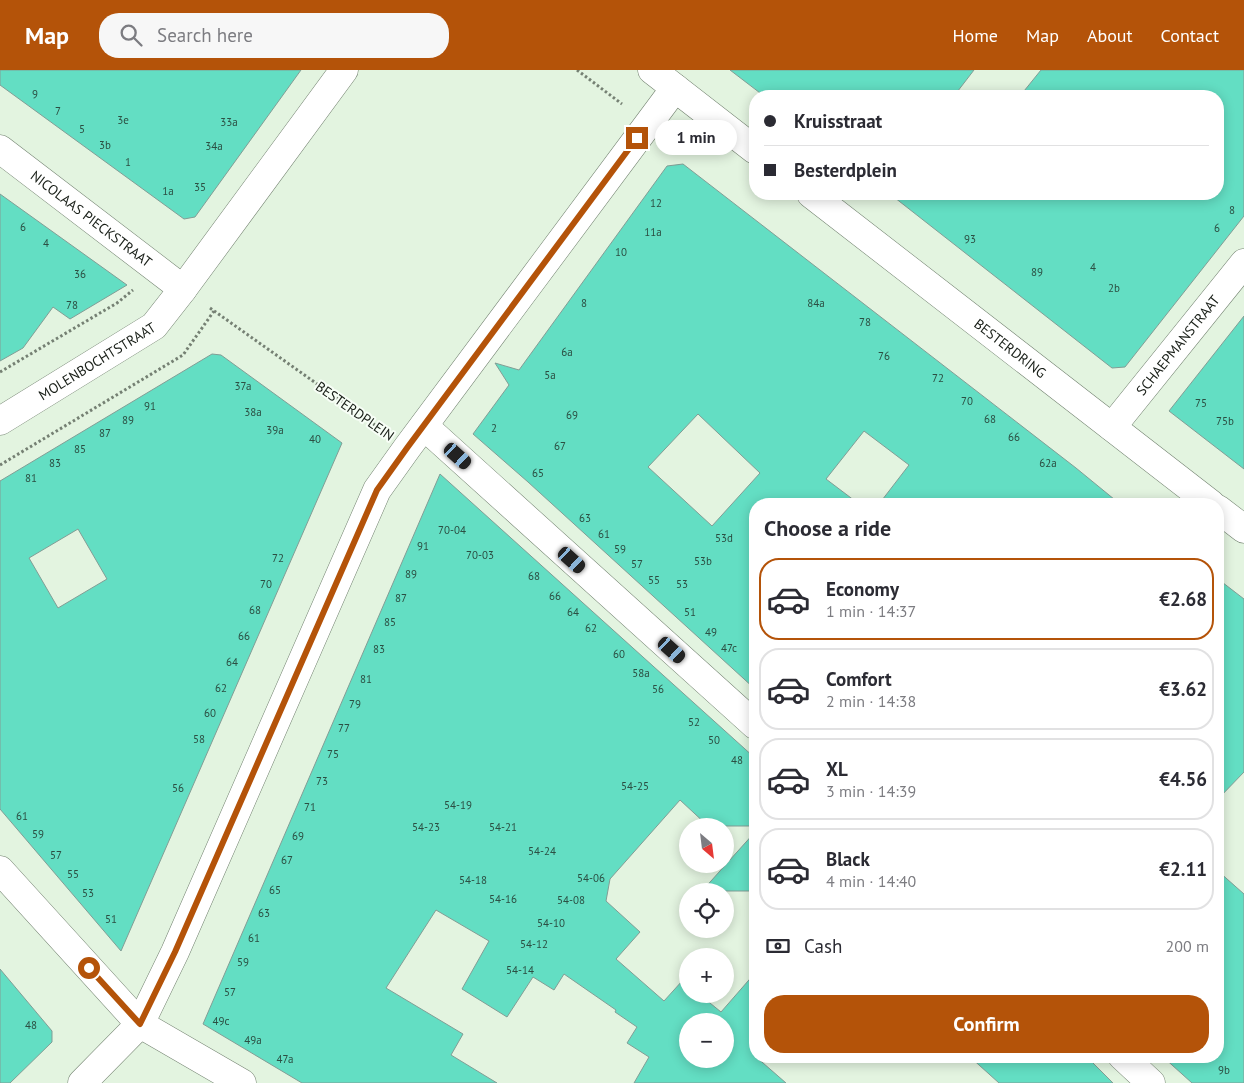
<!DOCTYPE html>
<meta charset="utf-8">
<style>
body{margin:0;font-family:"PT Sans",sans-serif;background:#f7f7f7;color:#2b2b33;height:100vh;display:flex;flex-direction:column;font-size:19px;white-space:nowrap}
*{box-sizing:border-box;margin:0}
p{font-size:16px;color:#7c7c81}
.icon{flex:none;width:28px;height:28px;fill:none;stroke:currentColor;stroke-width:2;stroke-linecap:round;stroke-linejoin:round}
.map{position:relative;flex:1;overflow:hidden}
.details{position:absolute;left:749px;top:428px;width:475px;height:565px;display:flex;flex-direction:column;background:#fff;border-radius:20px;box-shadow:0 2px 12px #0003}
.details>*{flex:none}
.guide{position:absolute;left:749px;top:20px;width:475px;height:110px;border-radius:20px;box-shadow:0 2px 12px #0003;display:grid;align-content:center;height:110px;padding:0 15px;background:#fff}
.needle{width:32px;rotate:152deg}
.controls{position:absolute;left:679px;top:748px;display:grid;gap:10px}
.controls a{display:grid;place-items:center;width:55px;height:55px;border-radius:50%;background:#fff;box-shadow:0 2px 12px #0003;font-size:25px}
.end{position:absolute;width:22px;height:22px;margin:-11px;border:6px solid #b45309;background:#fff;box-shadow:0 0 0 2px #fff}
.from{border-radius:50%}
.bubble{position:absolute;height:35px;border-radius:18px;background:#fff;box-shadow:0 2px 12px #0003;font-size:16px;font-weight:800;line-height:35px;text-align:center}
.car{position:absolute;width:15px;height:30px;margin:-15px -8px;border-radius:6px;box-shadow:0 0 4px 1px #0007;background:linear-gradient(#222 24%,#8ab4d8 0 40%,#222 0 76%,#8ab4d8 0 86%,#222 0)}
.guide b{display:flex;align-items:center;gap:18px;height:48px;font-size:19px}
.guide b+b{border-top:1px solid #e1e1e2}
.guide i{width:12px;height:12px;background:#2b2b33}
ul{padding:0;list-style:none}
li{display:flex;align-items:center;gap:15px;height:82px;margin:0 10px 8px;padding:0 5px;border:2px solid #e1e1e2;border-radius:20px}
li div{flex:1}
li b{display:block;font-size:19px}
li em{font-style:normal;font-weight:800}
li.on{border-color:#b45309}
li>.icon{width:45px;height:45px;stroke-width:1.5}
h2{padding:0 15px;font-size:22px;line-height:60px}
.pay{display:flex;align-items:center;gap:12px;height:55px;padding:0 15px;font-size:19px}
.pay p{margin-inline-start:auto}
.primary-button{display:flex;gap:10px;margin-top:auto;padding:10px 15px}
.primary-button a{flex:1;height:58px;border-radius:20px;background:#b45309;color:#fff;font-size:20px;font-weight:800;line-height:58px;text-align:center}
header{display:flex;align-items:center;gap:30px;box-sizing:border-box;height:70px;padding:0 25px;background:#b45309;color:#fff}
header strong{font-size:24px}
nav{display:flex;gap:28px;margin-inline-start:auto;font-size:18px}
.search{width:350px;height:45px;background:#f7f7f7;display:flex;align-items:center;gap:12px;box-sizing:border-box;padding:0 18px;border-radius:20px;color:#7c7c81;font-size:19px}
.map>svg:first-child{display:block}
.building{fill:#63dec3;stroke:#829d95;fill-rule:evenodd}
.lines{fill:none;stroke-linecap:round;stroke-linejoin:round}
.minor-casing{stroke:#738270;stroke-width:29}
.path{stroke:#758073;stroke-width:3;stroke-dasharray:2.5 2.5;stroke-linecap:butt}
.minor{stroke:#fff;stroke-width:28}
.route{stroke:#b45309;stroke-width:6}
.labels{text-anchor:middle;stroke-width:4;stroke-linejoin:round;paint-order:stroke}
.number-label{font-size:11px;fill:#2b4e42}
.street-label{font-size:14px;fill:#181e17;stroke:#f7fef6}
</style>
<header>
<strong>Map</strong>
<div class="search"><svg class="icon" aria-label="search" viewBox="0 0 24 24"><circle cx="10" cy="10" r="6"/><path d="M15 15l6 6"/></svg>Search here</div>
<nav><a>Home</a><a>Map</a><a>About</a><a>Contact</a></nav>
</header>
<div class="map">
<svg width="1244" height="1013" viewBox="0 0 1244 1013">
<rect width="100%" height="100%" fill="#e3f4e0"/>
<path class="building" d="M0 0H301L195 147 184 149 0 15Z
M730 0H974L954 26H764Z
M1041 0H1244V146L1125 297 1112 298 890 124H1218V26H1020Z
M683 94 1076 398 1120 434H879L909 395 864 361 826 409 859 434H755V619L528 412 473 364 509 315 495 293 519 300 667 96ZM698 344 760 403 712 456 648 397Z
M0 124 127 215 70 249 53 237 23 278 0 291Z
M1244 246V399L1169 341Z
M212 284 221 285 342 373 121 881 0 739V411ZM78 459 107 509 58 538 29 488Z
M440 404 755 688V756H708L680 730 610 809 606 831 640 862 616 889 664 931 683 910 688 914V924H699L721 942 755 903V986L786 1013H634L649 987 627 973 637 957 615 942 616 940 564 904 554 920 533 907 507 947 462 919 489 871 436 840 386 918 463 964 451 985 497 1013H302L203 954ZM688 951H725V989H688Z
M1218 509 1244 529V702L1218 729Z
M755 762V821H702Z
M1218 801 1244 824V1013H1192L1162 986H1218Z
M0 899 52 961V972L10 1013H0Z
M969 986H1086L1113 1013H999Z"/>
<g class="lines">
<g class="minor-casing">
<g id="minor">
<path d="M652 0 755 80"/>
<path id="s1" d="M0 79 183 219"/>
<path id="s2" d="M811 124 1211 434"/>
<path id="s3" d="M0 351 154 256 183 219 344 0"/>
<path d="M424 356 755 655"/>
<path id="s4" d="M1112 357 1244 193"/>
<path d="M1218 439 1244 459"/>
<path d="M0 800 140 954 242 1013"/>
<path d="M1122 986 1151 1013"/>
<path d="M82 1013 140 954 175 882 377 420 407 378 675 18"/>
</g>
</g>
<path class="path" d="M577 0 622 34
M210 238 382 360
M0 302 117 233 133 220
M0 395 183 285 214 241"/>
<use href="#minor" class="minor"/>
</g>
<g class="lines">
<path class="route" d="M89 898 140 954 175 882 377 420 407 378 637 68"/>
</g>
<g class="labels">
<g class="number-label">
<text x="35" y="28">9</text>
<text x="58" y="45">7</text>
<text x="123" y="54">3e</text>
<text x="229" y="56">33a</text>
<text x="82" y="63">5</text>
<text x="105" y="79">3b</text>
<text x="214" y="80">34a</text>
<text x="128" y="96">1</text>
<text x="200" y="121">35</text>
<text x="168" y="125">1a</text>
<text x="656" y="137">12</text>
<text x="1232" y="144">8</text>
<text x="23" y="161">6</text>
<text x="1217" y="162">6</text>
<text x="653" y="166">11a</text>
<text x="970" y="173">93</text>
<text x="46" y="177">4</text>
<text x="621" y="186">10</text>
<text x="1093" y="201">4</text>
<text x="1037" y="206">89</text>
<text x="80" y="208">36</text>
<text x="1114" y="222">2b</text>
<text x="584" y="237">8</text>
<text x="816" y="237">84a</text>
<text x="72" y="239">78</text>
<text x="865" y="256">78</text>
<text x="567" y="286">6a</text>
<text x="884" y="290">76</text>
<text x="550" y="309">5a</text>
<text x="938" y="312">72</text>
<text x="243" y="320">37a</text>
<text x="967" y="335">70</text>
<text x="1201" y="337">75</text>
<text x="150" y="340">91</text>
<text x="253" y="346">38a</text>
<text x="572" y="349">69</text>
<text x="990" y="353">68</text>
<text x="128" y="354">89</text>
<text x="1225" y="355">75b</text>
<text x="494" y="362">2</text>
<text x="275" y="364">39a</text>
<text x="105" y="367">87</text>
<text x="1014" y="371">66</text>
<text x="315" y="373">40</text>
<text x="560" y="380">67</text>
<text x="80" y="383">85</text>
<text x="55" y="397">83</text>
<text x="1048" y="397">62a</text>
<text x="538" y="407">65</text>
<text x="31" y="412">81</text>
<text x="585" y="452">63</text>
<text x="452" y="464">70-04</text>
<text x="604" y="468">61</text>
<text x="724" y="472">53d</text>
<text x="423" y="480">91</text>
<text x="620" y="483">59</text>
<text x="480" y="489">70-03</text>
<text x="278" y="492">72</text>
<text x="703" y="495">53b</text>
<text x="637" y="498">57</text>
<text x="411" y="508">89</text>
<text x="534" y="510">68</text>
<text x="654" y="514">55</text>
<text x="266" y="518">70</text>
<text x="682" y="518">53</text>
<text x="555" y="530">66</text>
<text x="401" y="532">87</text>
<text x="255" y="544">68</text>
<text x="573" y="546">64</text>
<text x="690" y="546">51</text>
<text x="390" y="556">85</text>
<text x="591" y="562">62</text>
<text x="711" y="566">49</text>
<text x="244" y="570">66</text>
<text x="729" y="582">47c</text>
<text x="379" y="583">83</text>
<text x="619" y="588">60</text>
<text x="232" y="596">64</text>
<text x="641" y="607">58a</text>
<text x="366" y="613">81</text>
<text x="221" y="622">62</text>
<text x="658" y="623">56</text>
<text x="355" y="638">79</text>
<text x="210" y="647">60</text>
<text x="694" y="656">52</text>
<text x="344" y="662">77</text>
<text x="199" y="673">58</text>
<text x="714" y="674">50</text>
<text x="333" y="688">75</text>
<text x="737" y="694">48</text>
<text x="322" y="715">73</text>
<text x="635" y="720">54-25</text>
<text x="178" y="722">56</text>
<text x="458" y="739">54-19</text>
<text x="310" y="741">71</text>
<text x="22" y="750">61</text>
<text x="426" y="761">54-23</text>
<text x="503" y="761">54-21</text>
<text x="38" y="768">59</text>
<text x="298" y="770">69</text>
<text x="542" y="785">54-24</text>
<text x="56" y="789">57</text>
<text x="287" y="794">67</text>
<text x="73" y="808">55</text>
<text x="591" y="812">54-06</text>
<text x="473" y="814">54-18</text>
<text x="275" y="824">65</text>
<text x="88" y="827">53</text>
<text x="503" y="833">54-16</text>
<text x="571" y="834">54-08</text>
<text x="264" y="847">63</text>
<text x="111" y="853">51</text>
<text x="551" y="857">54-10</text>
<text x="254" y="872">61</text>
<text x="534" y="878">54-12</text>
<text x="243" y="896">59</text>
<text x="520" y="904">54-14</text>
<text x="230" y="926">57</text>
<text x="221" y="955">49c</text>
<text x="31" y="959">48</text>
<text x="253" y="974">49a</text>
<text x="285" y="993">47a</text>
<text x="1224" y="1004">9b</text>
</g>
<g class="street-label">
<text dy="5" stroke="none"><textPath href="#s1" startOffset="115">NICOLAAS PIECKSTRAAT</textPath></text>
<text dy="5" stroke="none"><textPath href="#s4" startOffset="105">SCHAEPMANSTRAAT</textPath></text>
<text dy="5" stroke="none"><textPath href="#s2" startOffset="252">BESTERDRING</textPath></text>
<text dy="5" stroke="none"><textPath href="#s3" startOffset="114">MOLENBOCHTSTRAAT</textPath></text>
<text transform="translate(355 341) rotate(35)" y="5">BESTERDPLEIN</text>
</g>
</g>
</svg>
<div class="controls">
<a><svg class="needle" viewBox="-14 -14 28 28"><path d="M0-13l5 13h-10z" fill="#e53935"/><path d="M0 13l5-13h-10z" fill="#7c7c81"/></svg></a>
<a><svg class="icon" aria-label="locate" viewBox="0 0 24 24"><circle cx="12" cy="12" r="6"/><path d="M12 2v4M12 18v4M2 12h4M18 12h4"/></svg></a>
<a>+</a>
<a>−</a>
</div>
<i class="end from" style="left:89px;top:898px"></i>
<i class="end" style="left:637px;top:68px"></i>
<div class="bubble" style="left:655px;top:50px;width:82px">1 min</div>
<i class="car" style="left:458px;top:386px;rotate:132deg"></i>
<i class="car" style="left:572px;top:490px;rotate:132deg"></i>
<i class="car" style="left:672px;top:580px;rotate:132deg"></i>
<div class="guide">
<b><i class="from"></i>Kruisstraat</b>
<b><i></i>Besterdplein</b>
</div>
<section class="details">
<h2>Choose a ride</h2>
<ul>
<li class="on"><svg class="icon" aria-label="car" viewBox="0 0 24 24"><path d="M5 17H2v-5l4-1 3-4h7l3 4 3 1v5h-3M9 17h6M6 11h13"/><circle cx="7" cy="17" r="2"/><circle cx="17" cy="17" r="2"/></svg><div><b>Economy</b><p>1 min · 14:37</p></div><em>€2.68</em></li>
<li><svg class="icon" aria-label="car" viewBox="0 0 24 24"><path d="M5 17H2v-5l4-1 3-4h7l3 4 3 1v5h-3M9 17h6M6 11h13"/><circle cx="7" cy="17" r="2"/><circle cx="17" cy="17" r="2"/></svg><div><b>Comfort</b><p>2 min · 14:38</p></div><em>€3.62</em></li>
<li><svg class="icon" aria-label="car" viewBox="0 0 24 24"><path d="M5 17H2v-5l4-1 3-4h7l3 4 3 1v5h-3M9 17h6M6 11h13"/><circle cx="7" cy="17" r="2"/><circle cx="17" cy="17" r="2"/></svg><div><b>XL</b><p>3 min · 14:39</p></div><em>€4.56</em></li>
<li><svg class="icon" aria-label="car" viewBox="0 0 24 24"><path d="M5 17H2v-5l4-1 3-4h7l3 4 3 1v5h-3M9 17h6M6 11h13"/><circle cx="7" cy="17" r="2"/><circle cx="17" cy="17" r="2"/></svg><div><b>Black</b><p>4 min · 14:40</p></div><em>€2.11</em></li>
</ul>
<div class="pay"><svg class="icon" aria-label="cash" viewBox="0 0 24 24"><path d="M3 7h18v10H3z"/><circle cx="12" cy="12" r="2"/></svg>Cash<p>200 m</p></div>
<div class="primary-button"><a>Confirm</a></div>
</section>
</div>
